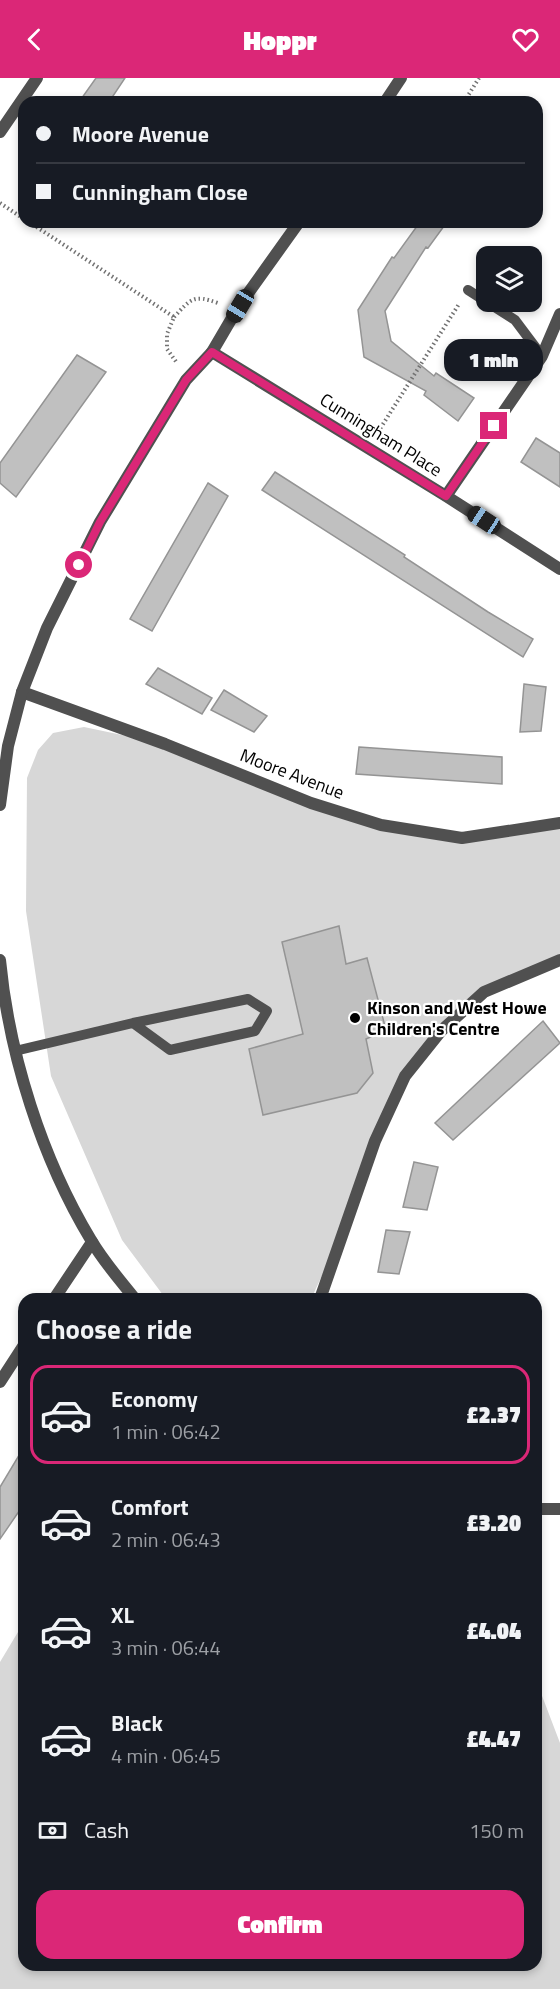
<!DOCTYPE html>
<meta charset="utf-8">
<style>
body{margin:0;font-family:"Titillium Web",sans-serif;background:#242831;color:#f1f3f6;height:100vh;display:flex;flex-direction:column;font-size:22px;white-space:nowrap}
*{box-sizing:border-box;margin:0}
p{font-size:20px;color:#9ea1a6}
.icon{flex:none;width:33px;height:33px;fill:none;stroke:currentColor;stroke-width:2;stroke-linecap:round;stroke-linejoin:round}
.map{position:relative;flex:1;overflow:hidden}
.drawer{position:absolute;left:18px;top:1215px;width:524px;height:678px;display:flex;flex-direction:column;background:#171b24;border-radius:18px;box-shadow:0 3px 9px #0003}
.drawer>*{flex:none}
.banner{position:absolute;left:18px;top:18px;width:525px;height:132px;border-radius:18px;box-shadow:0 3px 9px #0003;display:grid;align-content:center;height:132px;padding:0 18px;background:#171b24}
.tools{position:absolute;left:476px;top:168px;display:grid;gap:12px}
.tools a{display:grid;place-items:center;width:66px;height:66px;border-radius:12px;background:#171b24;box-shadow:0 3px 9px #0003;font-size:30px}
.end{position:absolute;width:27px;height:27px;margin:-14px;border:8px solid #db2777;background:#fff;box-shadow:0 0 0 3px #fff}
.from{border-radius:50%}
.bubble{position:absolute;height:42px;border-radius:18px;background:#171b24;box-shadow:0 3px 9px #0003;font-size:20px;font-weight:800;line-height:42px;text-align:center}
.car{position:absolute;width:18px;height:36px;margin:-18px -9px;border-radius:8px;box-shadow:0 0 4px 2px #0007;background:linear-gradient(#222 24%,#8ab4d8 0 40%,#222 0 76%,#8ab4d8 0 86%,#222 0)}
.banner b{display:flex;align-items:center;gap:21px;height:57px;font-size:22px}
.banner b+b{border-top:2px solid #363941}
.banner i{width:15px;height:15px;background:#f1f3f6}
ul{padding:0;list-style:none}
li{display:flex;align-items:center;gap:18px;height:99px;margin:0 12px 9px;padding:0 6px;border:3px solid transparent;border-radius:18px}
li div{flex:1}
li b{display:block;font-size:22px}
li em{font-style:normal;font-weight:800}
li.current{border-color:#db2777}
li>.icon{width:54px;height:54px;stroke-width:1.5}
h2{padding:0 18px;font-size:27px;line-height:72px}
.pay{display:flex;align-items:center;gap:15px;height:66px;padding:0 18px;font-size:22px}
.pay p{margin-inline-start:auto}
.primary-button{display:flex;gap:12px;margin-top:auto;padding:12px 18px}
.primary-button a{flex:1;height:69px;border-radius:18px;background:#db2777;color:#fff;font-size:24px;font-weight:800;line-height:69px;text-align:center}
header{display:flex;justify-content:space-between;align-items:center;height:78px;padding:0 18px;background:#db2777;color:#fff;font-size:27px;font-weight:800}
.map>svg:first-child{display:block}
.green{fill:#d7d7d7}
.building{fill:#c0c0c0;stroke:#949494;stroke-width:1.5}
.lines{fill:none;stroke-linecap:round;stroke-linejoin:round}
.path{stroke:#727272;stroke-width:4;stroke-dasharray:1.5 3;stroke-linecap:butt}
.service{stroke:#505050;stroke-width:10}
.minor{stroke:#505050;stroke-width:12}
.tertiary{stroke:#505050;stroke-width:12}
.route{stroke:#db2777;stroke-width:8}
.poi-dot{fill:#000;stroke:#fff;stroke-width:2}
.labels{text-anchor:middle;stroke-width:4.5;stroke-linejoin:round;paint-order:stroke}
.street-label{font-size:18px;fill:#000;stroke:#fff}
.poi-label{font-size:18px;font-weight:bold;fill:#000;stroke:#fff;text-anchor:start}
</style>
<header><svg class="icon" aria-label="back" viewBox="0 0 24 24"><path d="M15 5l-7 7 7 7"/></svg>Hoppr<svg class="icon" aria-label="heart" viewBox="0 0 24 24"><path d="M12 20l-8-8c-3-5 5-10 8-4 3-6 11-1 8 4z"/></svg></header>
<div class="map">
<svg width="560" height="1911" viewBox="0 0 560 1911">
<rect width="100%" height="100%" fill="#fff"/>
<path class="green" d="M84 649 165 666 311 725 462 760 560 745V882L484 914 405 998 343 1153 311 1221H166L122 1162 51 998 26 833 27 700 38 672 53 655Z
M24 1544V1887H536V1602L560 1665V1911H0V1584Z"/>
<path class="building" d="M96 0H125L109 24H79Z
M420 144H447L428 170 426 169 385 233 391 263 434 298 436 295 474 320 458 343 424 317 426 313 364 279 358 232 392 179 394 180Z
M77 277 106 294 16 419 0 405V385Z
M536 360 560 375V409L521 384Z
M275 394 405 477 404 479 488 534 533 561 523 579 262 412Z
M208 405 228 418 152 553 130 541Z
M158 590 212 620 202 636 146 606Z
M524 606 546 609 541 653 520 654Z
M224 612 267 638 254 654 211 632Z
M359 669 502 679V706L356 696Z
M339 848 346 886 367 880 386 952 366 961 373 995 357 1015 263 1037 249 971 303 956 282 864Z
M543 943 560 965 453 1062 435 1045Z
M414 1084 438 1089 427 1132 403 1129Z
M386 1152 410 1154 399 1196 378 1194Z
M24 1369V1426L0 1461V1409Z"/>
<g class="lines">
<path class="path" d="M464 24 479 0
M0 125 24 141
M29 144 174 239 167 256V271L177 285
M174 239C191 221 193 216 218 225
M378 354 459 226"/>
<path class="service" d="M468 212 515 242 542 278
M15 973 133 945 248 921 267 933 255 953 170 972 133 945"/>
<path class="minor" d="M0 54 37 0
M212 274 446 418 560 491
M446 418 542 278 560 236
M22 614 165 666 311 725 381 747 462 760 560 745
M54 1221 92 1164
M320 1221 375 1063 405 998 441 953 484 914 560 882
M0 1304 24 1267"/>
<path class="tertiary" d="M385 24 401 0
M0 727 8 668 22 614 47 550 100 444 186 302 212 274 239 228 299 144
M0 882C9 977 42 1081 91 1162 103 1183 120 1202 135 1221
M536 1431H560"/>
</g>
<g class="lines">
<path class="route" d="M79 487 100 444 186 302 212 274 446 418 494 348"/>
</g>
<circle class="poi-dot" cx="355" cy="940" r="6"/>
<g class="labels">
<g class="street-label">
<text transform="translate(381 357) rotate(32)" y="6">Cunningham Place</text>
<text transform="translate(292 696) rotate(21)" y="6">Moore Avenue</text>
</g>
<g class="poi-label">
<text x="367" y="936">Kinson and West Howe<tspan x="367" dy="21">Children's Centre</tspan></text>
</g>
</g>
</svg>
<div class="tools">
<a><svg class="icon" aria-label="layers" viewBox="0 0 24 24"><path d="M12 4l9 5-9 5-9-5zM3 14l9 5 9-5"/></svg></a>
</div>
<i class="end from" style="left:79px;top:487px"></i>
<i class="end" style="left:494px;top:348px"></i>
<div class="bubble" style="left:444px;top:261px;width:99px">1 min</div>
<i class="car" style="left:240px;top:228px;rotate:211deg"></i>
<i class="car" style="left:484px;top:442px;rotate:303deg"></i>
<div class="banner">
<b><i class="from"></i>Moore Avenue</b>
<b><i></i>Cunningham Close</b>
</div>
<section class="drawer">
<h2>Choose a ride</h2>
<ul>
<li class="current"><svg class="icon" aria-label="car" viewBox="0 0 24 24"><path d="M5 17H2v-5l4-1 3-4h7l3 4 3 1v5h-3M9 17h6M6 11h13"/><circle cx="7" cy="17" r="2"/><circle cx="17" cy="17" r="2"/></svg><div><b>Economy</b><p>1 min · 06:42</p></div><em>£2.37</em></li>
<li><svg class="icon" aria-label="car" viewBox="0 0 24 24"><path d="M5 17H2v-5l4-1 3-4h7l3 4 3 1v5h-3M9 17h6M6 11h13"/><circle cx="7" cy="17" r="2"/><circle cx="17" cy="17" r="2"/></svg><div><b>Comfort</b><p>2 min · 06:43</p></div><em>£3.20</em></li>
<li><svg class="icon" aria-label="car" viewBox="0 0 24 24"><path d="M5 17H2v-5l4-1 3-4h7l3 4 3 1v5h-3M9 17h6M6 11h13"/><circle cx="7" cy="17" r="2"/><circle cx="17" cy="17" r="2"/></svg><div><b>XL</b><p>3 min · 06:44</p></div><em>£4.04</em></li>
<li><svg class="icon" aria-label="car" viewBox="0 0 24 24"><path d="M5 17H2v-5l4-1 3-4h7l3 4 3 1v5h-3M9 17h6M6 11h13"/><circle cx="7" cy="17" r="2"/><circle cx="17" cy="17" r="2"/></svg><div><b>Black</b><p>4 min · 06:45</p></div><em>£4.47</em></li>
</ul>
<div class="pay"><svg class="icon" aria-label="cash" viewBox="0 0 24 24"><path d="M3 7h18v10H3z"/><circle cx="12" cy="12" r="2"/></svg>Cash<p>150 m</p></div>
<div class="primary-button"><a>Confirm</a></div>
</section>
</div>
